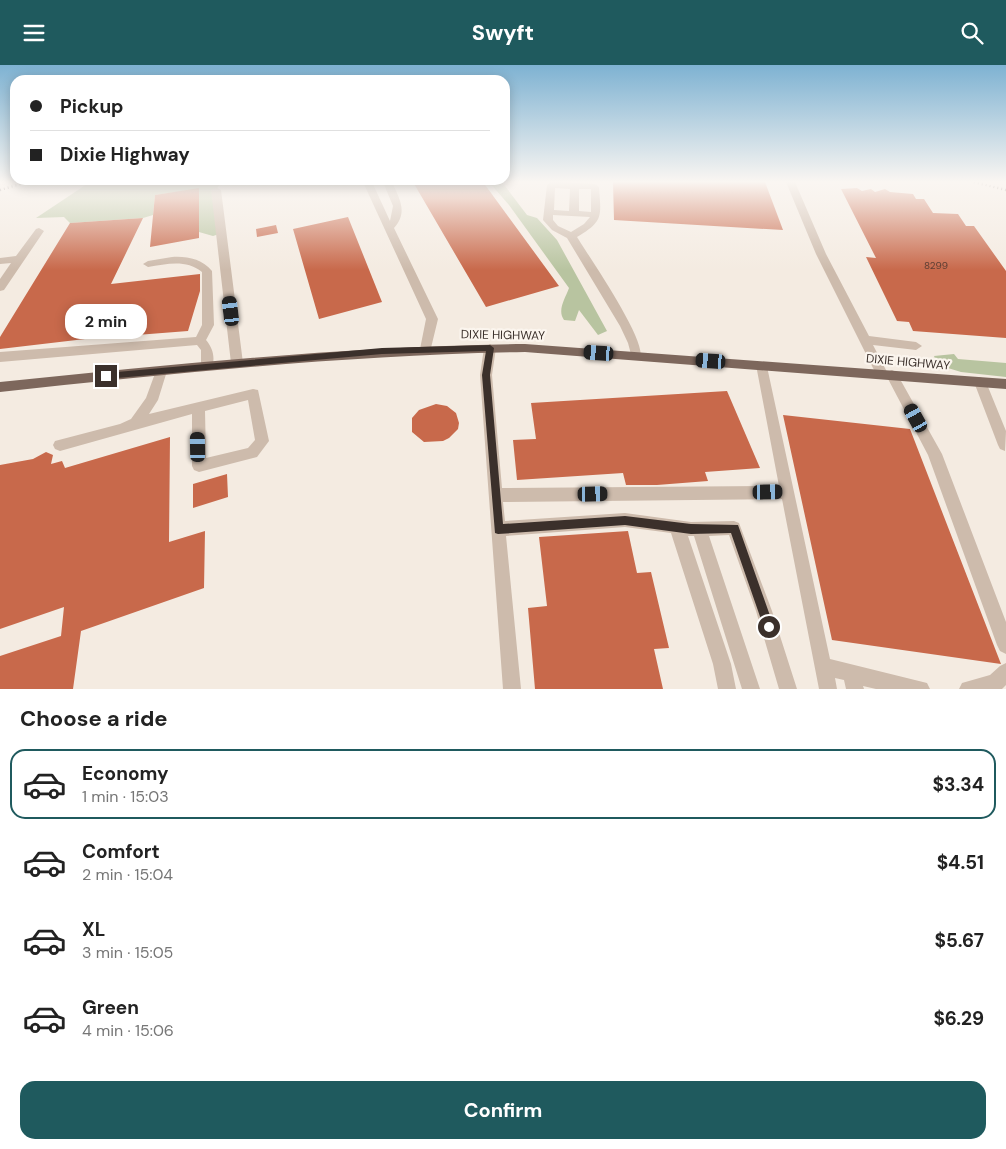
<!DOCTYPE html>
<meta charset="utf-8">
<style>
body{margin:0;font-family:"DM Sans",sans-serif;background:#f6f6f6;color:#222;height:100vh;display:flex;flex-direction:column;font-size:19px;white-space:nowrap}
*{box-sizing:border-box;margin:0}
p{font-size:16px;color:#767676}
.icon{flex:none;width:28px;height:28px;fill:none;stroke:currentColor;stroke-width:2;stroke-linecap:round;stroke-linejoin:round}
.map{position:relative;height:624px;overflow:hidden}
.side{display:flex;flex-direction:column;background:#fff;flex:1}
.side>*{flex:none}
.hud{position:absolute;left:10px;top:10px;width:500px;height:110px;border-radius:15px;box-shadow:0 2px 12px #0003;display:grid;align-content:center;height:110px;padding:0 20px;background:#fff}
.end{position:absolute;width:22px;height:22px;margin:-11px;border:6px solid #3b302b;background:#fff;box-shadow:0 0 0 2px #fff}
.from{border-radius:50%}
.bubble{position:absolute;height:35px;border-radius:15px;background:#fff;box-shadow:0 2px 12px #0003;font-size:16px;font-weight:700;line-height:35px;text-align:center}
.car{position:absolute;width:15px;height:30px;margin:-15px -8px;border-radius:6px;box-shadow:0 0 4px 1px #0007;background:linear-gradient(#222 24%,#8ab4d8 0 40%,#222 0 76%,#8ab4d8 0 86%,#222 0)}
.hud b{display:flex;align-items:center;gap:18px;height:48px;font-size:19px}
.hud b+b{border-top:1px solid #e0e0e0}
.hud i{width:12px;height:12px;background:#222}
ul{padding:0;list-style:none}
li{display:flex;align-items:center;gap:15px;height:70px;margin:0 10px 8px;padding:0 10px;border:2px solid transparent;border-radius:15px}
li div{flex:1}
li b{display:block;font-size:19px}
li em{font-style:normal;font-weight:700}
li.active{border-color:#1f5a5e}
li>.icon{width:45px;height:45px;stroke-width:1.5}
h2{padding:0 20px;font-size:22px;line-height:60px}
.button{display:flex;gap:10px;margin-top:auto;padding:10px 20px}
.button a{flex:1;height:58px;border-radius:15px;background:#1f5a5e;color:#fff;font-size:20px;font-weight:700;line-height:58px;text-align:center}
header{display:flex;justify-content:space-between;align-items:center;height:65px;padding:0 20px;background:#1f5a5e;color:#fff;font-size:22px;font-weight:700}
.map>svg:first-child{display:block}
.green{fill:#b8c4a0}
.building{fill:#c8694b}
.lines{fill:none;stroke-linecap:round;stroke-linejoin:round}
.minor{fill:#cdbbac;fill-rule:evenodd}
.major{fill:#7d675c;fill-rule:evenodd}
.rail{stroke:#3b302b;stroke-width:2.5;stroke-dasharray:1 3;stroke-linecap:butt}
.route{fill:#3b302b}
.labels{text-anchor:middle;stroke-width:4.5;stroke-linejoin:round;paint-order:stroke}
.number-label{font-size:10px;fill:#5e3e33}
.street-label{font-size:12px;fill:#3b302b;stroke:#fbf5ee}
</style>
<header><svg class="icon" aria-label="menu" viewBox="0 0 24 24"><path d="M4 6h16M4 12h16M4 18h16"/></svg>Swyft<svg class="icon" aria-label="search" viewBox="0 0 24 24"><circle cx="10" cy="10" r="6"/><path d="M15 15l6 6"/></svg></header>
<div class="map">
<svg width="1006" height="624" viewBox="0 0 1006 624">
<rect width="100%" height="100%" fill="#f4ebe1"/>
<path class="green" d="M90 117H221L216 125 222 168 213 171 199 167V124L155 130 153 150 143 153 70 158 64 152 36 153Z
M489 117H502L527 150 537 153 557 175 607 266 598 270 579 245 575 256 564 255C557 245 565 234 569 223L509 140Z
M954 289 958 294 1006 298V312L961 307 938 300 934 291Z"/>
<path class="building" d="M413 117H483L559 221 486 242Z
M613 117H765L783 165 614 155Z
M199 123V173L150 182 155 130Z
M857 123 862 126 871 124 875 127 885 124 890 127 913 129 916 134H924L933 148 958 149 966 161H974L1006 206V273L913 266 909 257 897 256 866 192 876 193 841 124Z
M348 152 382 237 319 254 293 164Z
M143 153 111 219 200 209V226L188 266 85 274 0 284V272L70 158Z
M276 160 278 168 257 172 256 164Z
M727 326 760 403 705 407 708 416 657 420H626L623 408 517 415 513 375 536 374 531 338Z
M436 339 447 341 456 348 459 358 458 364 449 373 443 376 424 377 412 367V353L419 345Z
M783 350 910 364 1001 599 832 575Z
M170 372 169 477 205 466 204 523 81 566 73 624H0V591L61 571 64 542 0 564V400L33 394 46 387 53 390 51 399 62 396 65 403Z
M227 409 228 432 193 443V419Z
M628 466 637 508 651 507 669 583 654 584 663 624H535L528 543 547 541 539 472Z"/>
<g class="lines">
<path class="minor" d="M363 117H372L390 156 393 141 383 117H392C400 135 408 147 394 163L438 254 430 287H422L420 284 426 254Z
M551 117 595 119 599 122C601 151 604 156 577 172 588 190 648 277 640 293H632L628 278 620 261 567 173 552 165 543 155 547 120ZM555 123 570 124 569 146 554 145ZM579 124H591V147L579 146ZM553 150 590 152 584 159 571 167 558 161 553 155Z
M786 117H795L826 189 869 271 916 277 922 281 916 285 873 280 887 307 892 305 896 307 942 389 1006 557V589L1000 586 997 580 928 390 887 312 882 314 878 312 876 309 816 189Z
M216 122 221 125 243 298 241 301H233L231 298 211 125Z
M39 163 44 166 4 225 0 226V214L11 198 0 199V193L16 191 36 164Z
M172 192C187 191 202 194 212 206L214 260 206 275C213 283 216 294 211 304H203L201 301V285L197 280 0 297V287L196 272 202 260V207C186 194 167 199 148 202L143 199 148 196Z
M490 279 496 283 492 310 502 423 779 421 756 300 758 297H766L830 594 927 618 930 624H876L863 621 864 624H846L844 615 835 613 837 624H819L782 434 503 437 505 456 625 448 691 457 734 456 739 458 772 546 797 624H779L756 546 729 470 709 471 760 624H742L694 471H688L731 599 736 624H718L713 599 671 468 625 462 506 471 521 624H503L480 310 484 283Z
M161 301 165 303 167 306 158 335 149 349 253 324 258 325 269 376 257 392 199 407 194 405 192 401V349L60 386 55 384 53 380 55 376 120 359 131 354 146 333 157 303ZM248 335 255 375 248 383 206 393 205 346Z
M980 312 984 314 986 317 1006 366 1005 386 1000 384 998 380 974 317 976 314Z
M1006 598V620L1002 624H959L962 618 990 610 1000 601Z"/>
<path class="major" d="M525 279 1006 314V324L525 287C349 290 175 308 0 327V317C175 299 349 281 525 279Z"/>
<path class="rail" d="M974 117 1006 125
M0 125 27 117"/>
</g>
<linearGradient id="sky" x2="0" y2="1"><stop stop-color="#7eb2d2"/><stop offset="0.57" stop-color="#faf6f2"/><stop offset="1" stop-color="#faf6f2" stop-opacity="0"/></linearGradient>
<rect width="1006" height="205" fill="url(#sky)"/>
<path class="route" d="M490 280 494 283 490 310 503 459 625 451 691 459 738 460 774 562 773 566 769 567 765 566 731 468 691 469 625 460 498 469 495 468 482 310 486 286 382 289 106 314 102 311 106 308 382 283Z"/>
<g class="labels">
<g class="number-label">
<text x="936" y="204">8299</text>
</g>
<g class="street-label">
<text transform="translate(503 270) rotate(1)" y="4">DIXIE HIGHWAY</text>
<text transform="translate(908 297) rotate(5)" y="4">DIXIE HIGHWAY</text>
</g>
</g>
</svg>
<i class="end from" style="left:769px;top:562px"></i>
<i class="end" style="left:106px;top:311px"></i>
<div class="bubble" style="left:65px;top:239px;width:82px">2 min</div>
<i class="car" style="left:231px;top:246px;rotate:353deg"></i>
<i class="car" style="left:599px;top:288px;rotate:274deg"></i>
<i class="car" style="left:711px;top:296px;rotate:274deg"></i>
<i class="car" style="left:916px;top:353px;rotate:331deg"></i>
<i class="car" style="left:198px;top:382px;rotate:359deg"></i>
<i class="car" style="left:768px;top:427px;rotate:89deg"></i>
<i class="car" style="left:593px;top:429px;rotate:89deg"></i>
<div class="hud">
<b><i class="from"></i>Pickup</b>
<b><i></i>Dixie Highway</b>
</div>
</div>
<section class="side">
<h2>Choose a ride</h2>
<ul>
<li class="active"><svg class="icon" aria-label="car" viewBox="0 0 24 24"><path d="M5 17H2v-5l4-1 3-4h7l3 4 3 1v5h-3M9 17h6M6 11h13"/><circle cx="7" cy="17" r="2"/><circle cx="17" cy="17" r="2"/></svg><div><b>Economy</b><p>1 min · 15:03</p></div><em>$3.34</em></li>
<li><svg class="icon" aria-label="car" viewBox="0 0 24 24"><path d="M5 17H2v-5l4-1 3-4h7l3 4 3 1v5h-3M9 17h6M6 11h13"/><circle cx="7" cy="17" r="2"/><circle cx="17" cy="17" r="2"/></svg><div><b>Comfort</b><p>2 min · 15:04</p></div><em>$4.51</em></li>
<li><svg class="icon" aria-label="car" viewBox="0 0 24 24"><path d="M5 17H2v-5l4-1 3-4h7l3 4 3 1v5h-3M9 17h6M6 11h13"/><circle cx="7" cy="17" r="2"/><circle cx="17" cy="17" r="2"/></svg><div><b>XL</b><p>3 min · 15:05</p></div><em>$5.67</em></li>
<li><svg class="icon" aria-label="car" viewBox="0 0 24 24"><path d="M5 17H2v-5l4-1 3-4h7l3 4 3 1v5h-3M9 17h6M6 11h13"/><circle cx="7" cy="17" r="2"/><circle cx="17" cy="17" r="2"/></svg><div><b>Green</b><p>4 min · 15:06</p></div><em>$6.29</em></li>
</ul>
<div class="button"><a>Confirm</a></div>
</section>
